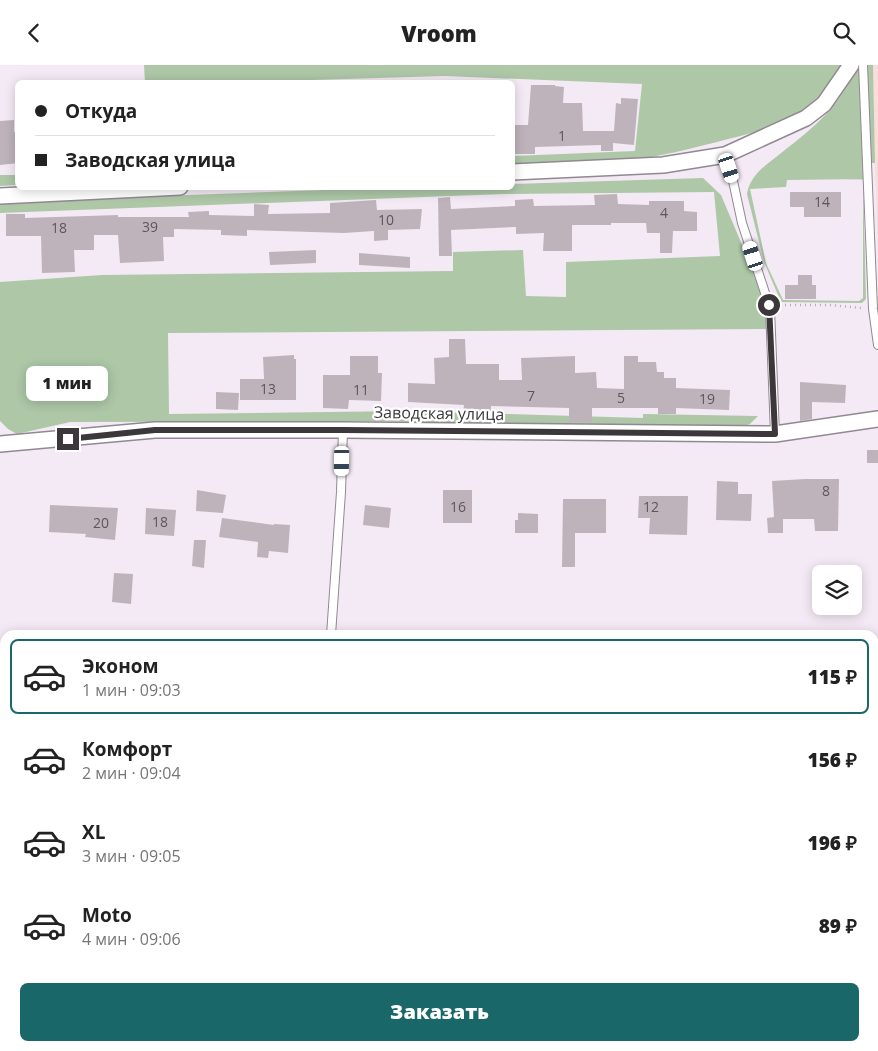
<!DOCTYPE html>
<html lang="ru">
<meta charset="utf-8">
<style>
body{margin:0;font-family:"Open Sans",sans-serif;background:#f6f6f6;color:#222;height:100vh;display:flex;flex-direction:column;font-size:19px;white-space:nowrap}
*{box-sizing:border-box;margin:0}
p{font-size:16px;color:#767676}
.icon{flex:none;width:28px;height:28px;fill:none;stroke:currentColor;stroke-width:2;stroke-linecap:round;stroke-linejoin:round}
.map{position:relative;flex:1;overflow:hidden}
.drawer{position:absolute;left:0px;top:565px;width:879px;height:421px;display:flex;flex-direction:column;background:#fff;border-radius:15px 15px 0 0;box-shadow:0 2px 12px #0003}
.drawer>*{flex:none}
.top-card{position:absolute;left:15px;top:15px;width:500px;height:110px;border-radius:8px;box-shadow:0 2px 12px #0003;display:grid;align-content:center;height:110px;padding:0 20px;background:#fff}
.buttons{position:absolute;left:812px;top:500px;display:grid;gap:10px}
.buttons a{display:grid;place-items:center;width:50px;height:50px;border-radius:8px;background:#fff;box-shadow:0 2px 12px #0003;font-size:25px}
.end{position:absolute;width:22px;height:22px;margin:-11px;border:6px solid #3b373b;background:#fff;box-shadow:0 0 0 2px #fff}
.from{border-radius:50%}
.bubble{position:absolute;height:35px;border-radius:8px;background:#fff;box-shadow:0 2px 12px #0003;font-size:16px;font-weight:800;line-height:35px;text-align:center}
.car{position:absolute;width:15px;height:30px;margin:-15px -8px;border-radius:6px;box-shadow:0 0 4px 1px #0007;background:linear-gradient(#fff 24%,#345 0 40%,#fff 0 76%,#345 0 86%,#fff 0)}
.top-card b{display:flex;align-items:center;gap:18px;height:48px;font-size:19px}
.top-card b+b{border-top:1px solid #e0e0e0}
.top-card i{width:12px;height:12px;background:#222}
ul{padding:9px 0 0;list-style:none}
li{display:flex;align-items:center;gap:15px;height:75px;margin:0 10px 8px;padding:0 10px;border:2px solid transparent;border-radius:8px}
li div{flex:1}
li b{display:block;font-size:19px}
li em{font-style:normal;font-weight:800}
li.on{border-color:#196769}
li>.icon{width:45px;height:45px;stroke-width:1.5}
.cta{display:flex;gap:10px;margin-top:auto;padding:10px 20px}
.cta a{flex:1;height:58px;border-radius:8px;background:#196769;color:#fff;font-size:20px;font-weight:800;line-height:58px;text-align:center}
header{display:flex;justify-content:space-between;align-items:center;height:65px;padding:0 20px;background:#fff;font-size:22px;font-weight:800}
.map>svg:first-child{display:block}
.industrial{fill:#f8ddda}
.green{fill:#adc7a7;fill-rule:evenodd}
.building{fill:#bfb3bb}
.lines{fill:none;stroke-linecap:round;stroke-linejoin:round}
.service-casing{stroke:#918892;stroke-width:10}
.minor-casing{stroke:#918892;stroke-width:18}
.path{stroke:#b5adb5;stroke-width:2.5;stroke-dasharray:1 4;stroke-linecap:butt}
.service{stroke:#fff;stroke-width:8}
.minor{stroke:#fff;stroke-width:15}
.route{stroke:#3b373b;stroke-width:6}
.labels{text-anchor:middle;stroke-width:4.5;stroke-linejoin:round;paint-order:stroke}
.number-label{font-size:14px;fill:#5c565b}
.street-label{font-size:16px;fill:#3b373b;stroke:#fff}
</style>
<header><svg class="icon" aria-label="back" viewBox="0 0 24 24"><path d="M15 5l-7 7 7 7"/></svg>Vroom<svg class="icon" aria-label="search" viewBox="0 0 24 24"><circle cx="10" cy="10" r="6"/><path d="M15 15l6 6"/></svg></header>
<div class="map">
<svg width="878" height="986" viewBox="0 0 878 986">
<rect width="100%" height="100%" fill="#f4eaf5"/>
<path class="industrial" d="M873 0H878V190L875 98Z"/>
<path class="green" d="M144 0H842C832 17 822 31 806 44 784 60 754 68 728 74 694 83 654 93 619 97 584 101 548 99 513 101V91L635 86 642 19 445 11 245 17 145 18Z
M860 0 866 234 862 238 781 237 764 197 747 129C749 115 760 104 771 96 792 79 815 63 832 42 843 29 850 13 860 0ZM863 114V233L859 236 783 235 766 198 750 124 786 122 787 115Z
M867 0H873L875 98H869Z
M0 110H17V120L0 121Z
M703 113 721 130 757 215 765 242 769 264 168 268 169 349 403 346 643 353V349L758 351 750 359 742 362 374 356 70 357 17 369 8 364 0 356V217L102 210 453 206V187L523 185 526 231 566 232V197L720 191 714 127 504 129 0 148V137L378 123 512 122 513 119Z
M0 584 5 585V732L0 733Z
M874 726H878V860L874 861Z
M5 780V934H0V781Z
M878 908V986H824L826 981H874V910Z"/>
<path class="building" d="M531 20H555V21L564 22 563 38H582L583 66H614L616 38 621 39V33L638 34 634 80 613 78V86H601V80L535 82V89H514V60H528Z
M14 55V67H18V98L0 100V56Z
M790 127H841V152H804V142H790Z
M617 129 618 139 649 140V136H684V146L697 147V166H673L672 188H660V168H647L646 158H611V160H572V186H543L544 168 516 169V162L451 165 452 191H439L438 133 450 132 451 144 515 141V135L533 134 534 141 595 140 594 130Z
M376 135 377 145 422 144 420 164 388 165V175L374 176V166L344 168 247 165V171L221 170V165L174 164V172H163L164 196 120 198 118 170H94V185H74L75 207 42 208 41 171H6V149H25V153L118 150V152H189L188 147 209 146V150L254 151V139L269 140 268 149 330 148V138Z
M316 185V198L270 200 269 187Z
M359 188 410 192V203L359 200Z
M798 210H812V220H816V234H785V220H798Z
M449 274H465L466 299H499V315H522L521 293 575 291V308L596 307 597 323 624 324V291H638V297H656L657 307H664V313H676V323L730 325 729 345 676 343V349H658V343H592V357H569V343L491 341V347H463L464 340 408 337V318L435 319 434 293 449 292Z
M294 290V294H296V335H240V314H264L263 292Z
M350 291H378V308H382L381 336 349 335 348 344 323 343V310H350Z
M800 317 846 320 845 338 812 337V354L800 356Z
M216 327 239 328 238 345 216 344Z
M867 385H878V398H867Z
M805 414H839L838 466H815L814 454H783V468H768L767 453 774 452 772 416Z
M717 416 738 417V429H752L751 456 716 455Z
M197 425 226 430 223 448 196 446Z
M443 425H472V458H443Z
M639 431H688L687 470 649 469 650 453H638Z
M563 434H606V468H575V502H562Z
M50 440 118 443 115 475 85 472 86 469 49 467Z
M365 440 391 443 389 463 363 460Z
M146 443 176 445 174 471 145 469Z
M518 448 538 449V468H515V455H518Z
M222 453 274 460V459L290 460 288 488 269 486 268 493 257 492 258 477 219 472Z
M194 475H206L204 503 192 501Z
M114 508 133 509 131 539 112 537Z"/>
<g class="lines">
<g class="service-casing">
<path id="service" d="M863 0 873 244 878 280
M725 90 733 116 742 158 770 243 775 369
M331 570 341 427 343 365
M874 628 878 627"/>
</g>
<g class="minor-casing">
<path id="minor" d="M512 107 663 100 725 90 806 53 824 39 851 0
M0 131 180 122
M0 379 155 365H343L775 369 878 354"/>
</g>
<path class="path" d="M780 240H830L862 243
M874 886 878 885
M0 959H5
M154 986 160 981"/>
<use href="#service" class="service"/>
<use href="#minor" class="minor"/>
</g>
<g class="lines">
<path class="route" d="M68 374 155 365H343L775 369 769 240"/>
</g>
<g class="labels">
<g class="number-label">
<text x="562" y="76">1</text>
<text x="822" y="142">14</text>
<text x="664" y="153">4</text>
<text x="386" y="160">10</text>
<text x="150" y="167">39</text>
<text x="59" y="168">18</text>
<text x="268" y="329">13</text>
<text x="361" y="330">11</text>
<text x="531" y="336">7</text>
<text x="621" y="338">5</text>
<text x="707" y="339">19</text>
<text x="826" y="431">8</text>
<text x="458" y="447">16</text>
<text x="651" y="447">12</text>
<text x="160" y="462">18</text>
<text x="101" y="463">20</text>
</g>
<g class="street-label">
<text transform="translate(439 348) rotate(1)" y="6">Заводская улица</text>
</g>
</g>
</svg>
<div class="buttons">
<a><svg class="icon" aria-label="layers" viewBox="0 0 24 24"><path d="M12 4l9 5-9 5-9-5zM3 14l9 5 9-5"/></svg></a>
</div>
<i class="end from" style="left:769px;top:240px"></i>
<i class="end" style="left:68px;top:374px"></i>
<div class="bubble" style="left:26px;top:301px;width:82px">1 мин</div>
<i class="car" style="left:729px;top:103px;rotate:162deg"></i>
<i class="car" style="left:753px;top:191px;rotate:342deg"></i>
<i class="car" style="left:342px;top:396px;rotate:181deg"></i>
<div class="top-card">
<b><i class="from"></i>Откуда</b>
<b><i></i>Заводская улица</b>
</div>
<section class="drawer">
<ul>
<li class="on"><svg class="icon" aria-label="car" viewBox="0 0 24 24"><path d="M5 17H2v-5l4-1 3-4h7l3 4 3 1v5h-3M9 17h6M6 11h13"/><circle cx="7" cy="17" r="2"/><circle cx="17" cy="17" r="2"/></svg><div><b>Эконом</b><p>1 мин · 09:03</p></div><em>115 ₽</em></li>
<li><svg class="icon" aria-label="car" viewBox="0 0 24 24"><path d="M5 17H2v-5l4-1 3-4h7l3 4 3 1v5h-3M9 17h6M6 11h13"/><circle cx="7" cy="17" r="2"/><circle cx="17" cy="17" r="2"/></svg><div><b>Комфорт</b><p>2 мин · 09:04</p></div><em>156 ₽</em></li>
<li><svg class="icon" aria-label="car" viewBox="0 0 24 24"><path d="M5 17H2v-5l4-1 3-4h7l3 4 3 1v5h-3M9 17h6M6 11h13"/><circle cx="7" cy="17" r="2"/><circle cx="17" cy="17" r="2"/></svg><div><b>XL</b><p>3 мин · 09:05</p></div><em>196 ₽</em></li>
<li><svg class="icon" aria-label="car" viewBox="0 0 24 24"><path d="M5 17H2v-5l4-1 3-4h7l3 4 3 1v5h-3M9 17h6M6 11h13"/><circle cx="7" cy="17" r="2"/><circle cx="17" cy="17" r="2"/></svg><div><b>Moto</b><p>4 мин · 09:06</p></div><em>89 ₽</em></li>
</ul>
<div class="cta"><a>Заказать</a></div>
</section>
</div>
